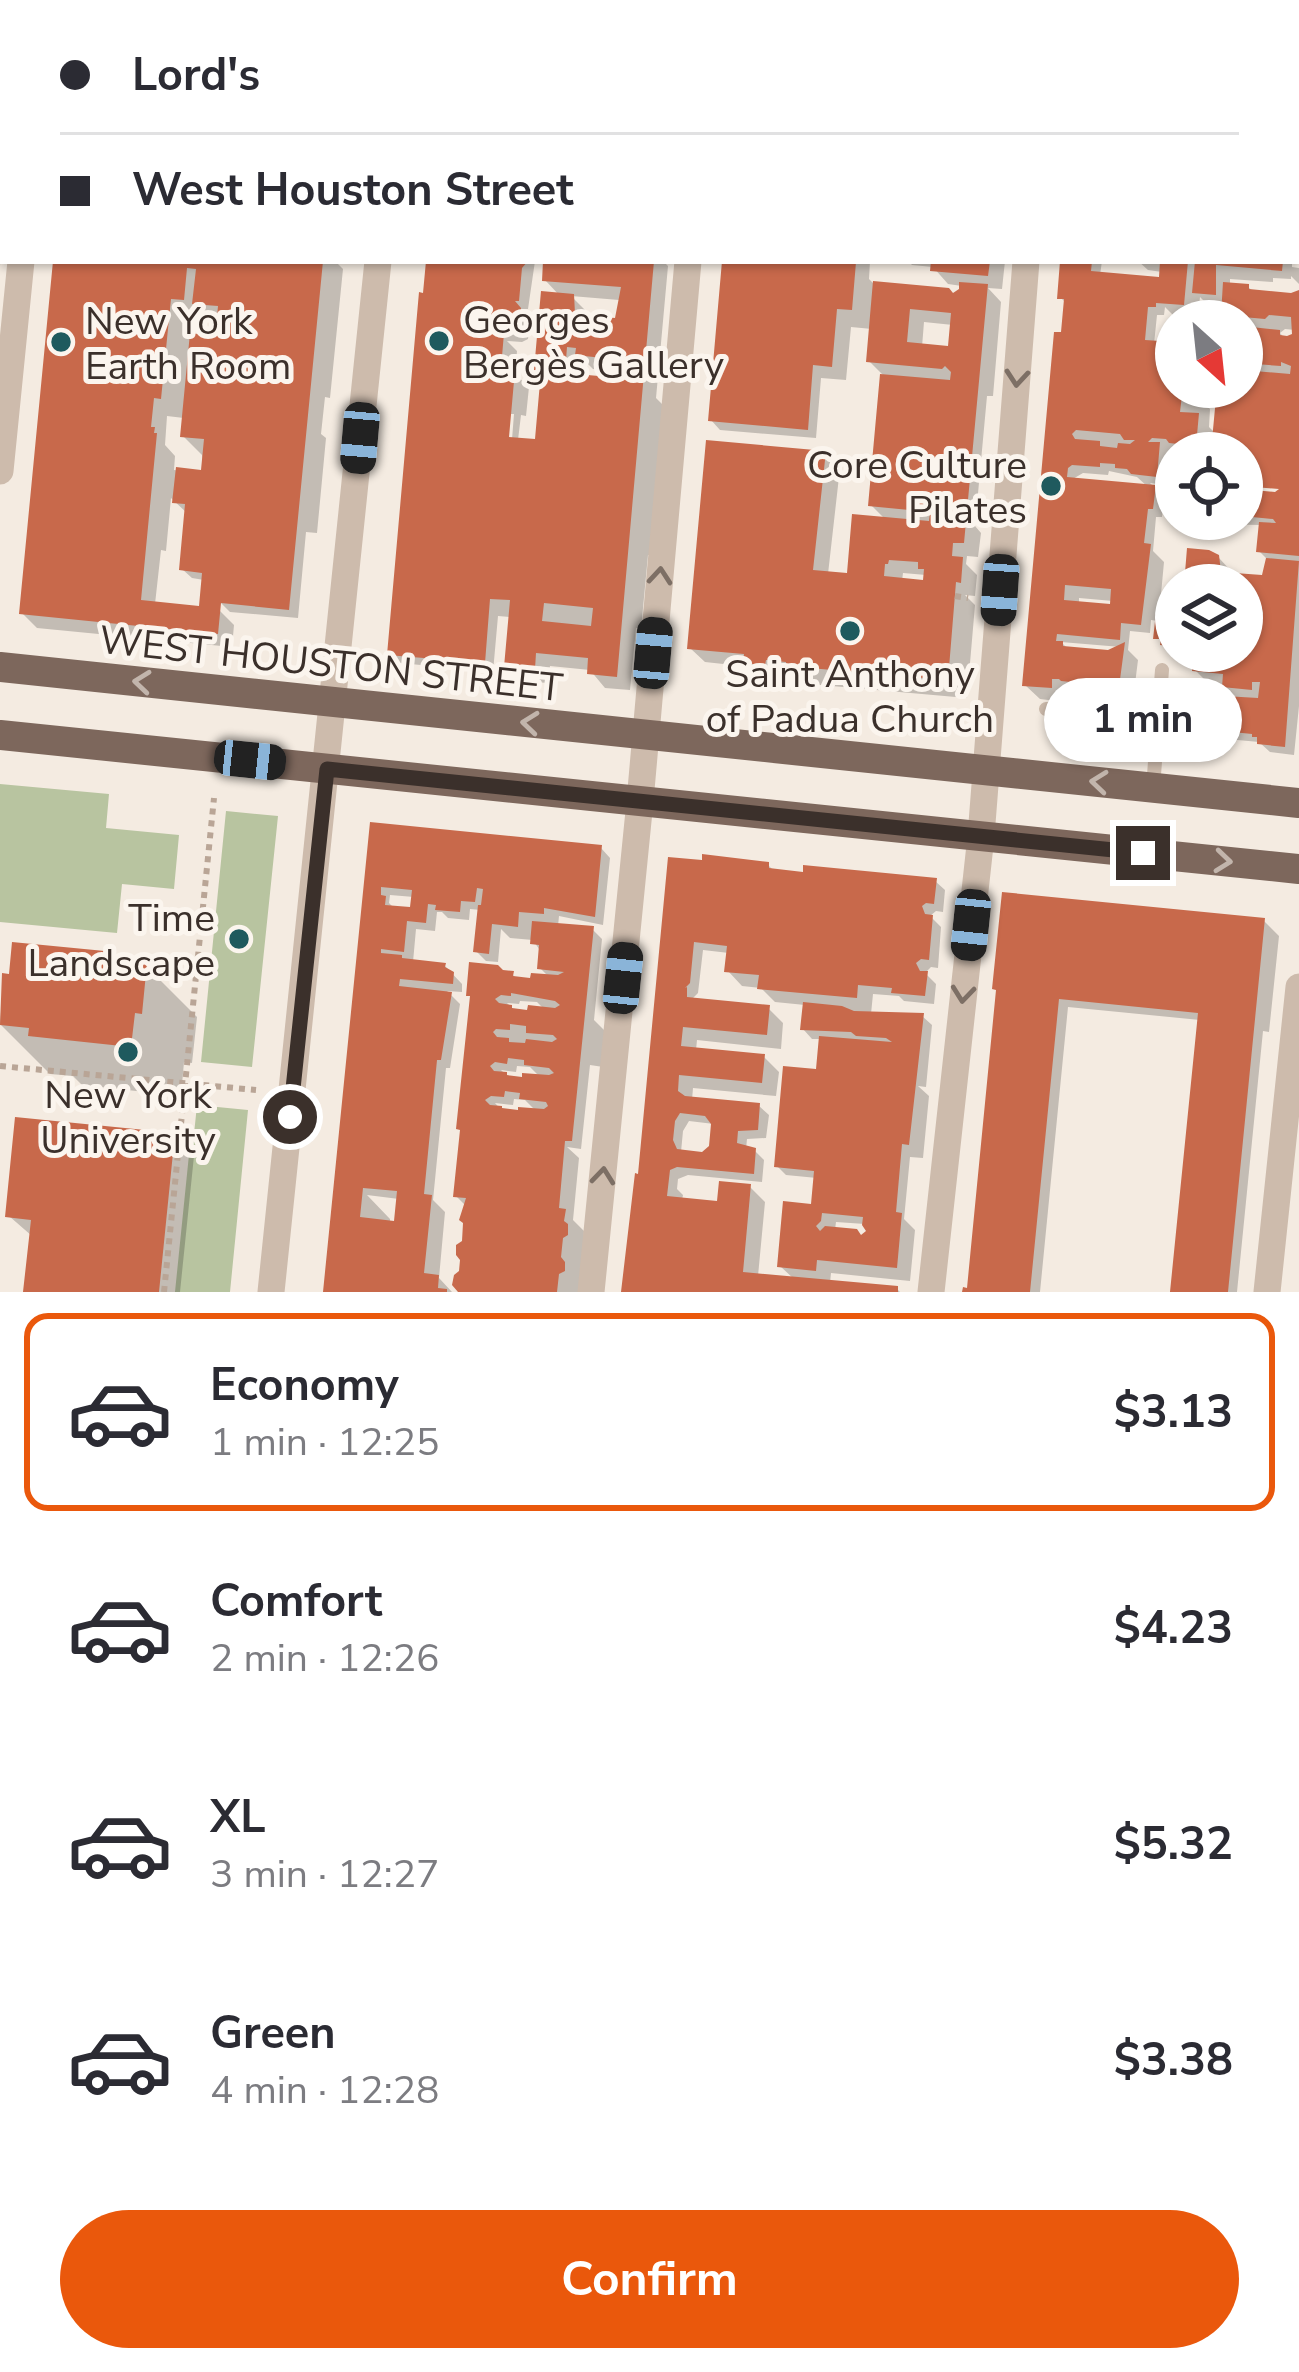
<!DOCTYPE html>
<meta charset="utf-8">
<style>
body{margin:0;font-family:"Nunito Sans",sans-serif;background:#f2f2f3;color:#2b2b33;height:100vh;display:flex;flex-direction:column;font-size:45px;white-space:nowrap}
*{box-sizing:border-box;margin:0}
p{font-size:39px;color:#7c7c81}
.icon{flex:none;width:66px;height:66px;fill:none;stroke:currentColor;stroke-width:2;stroke-linecap:round;stroke-linejoin:round}
.map{position:relative;height:1292px;overflow:hidden}
.details{display:flex;flex-direction:column;background:#fff;flex:1}
.details>*{flex:none}
.top-card{position:absolute;left:0px;top:0px;width:1299px;height:264px;box-shadow:0 3px 9px #0004;display:grid;align-content:center;height:264px;padding:0 60px;background:#fff}
.needle{width:78px;rotate:153deg}
.tools{position:absolute;left:1155px;top:300px;display:grid;gap:24px}
.tools a{display:grid;place-items:center;width:108px;height:108px;border-radius:50%;background:#fff;box-shadow:0 3px 9px #0004;font-size:60px}
.end{position:absolute;width:54px;height:54px;margin:-27px;border:15px solid #3b302b;background:#fff;box-shadow:0 0 0 6px #fff}
.from{border-radius:50%}
.bubble{position:absolute;height:84px;border-radius:42px;background:#fff;box-shadow:0 3px 9px #0004;font-size:39px;font-weight:700;line-height:84px;text-align:center}
.car{position:absolute;width:36px;height:72px;margin:-36px -18px;border-radius:15px;box-shadow:0 0 9px 3px #0007;background:linear-gradient(#222 24%,#8ab4d8 0 40%,#222 0 76%,#8ab4d8 0 86%,#222 0)}
.top-card b{display:flex;align-items:center;gap:42px;height:114px;font-size:45px}
.top-card b+b{border-top:3px solid #e1e1e2}
.top-card i{width:30px;height:30px;background:#2b2b33}
ul{padding:21px 0 0;list-style:none}
li{display:flex;align-items:center;gap:36px;height:198px;margin:0 24px 18px;padding:0 36px;border:6px solid transparent;border-radius:24px}
li div{flex:1}
li b{display:block;font-size:45px}
li em{font-style:normal;font-weight:700}
li.on{border-color:#ea580c}
li>.icon{width:108px;height:108px;stroke-width:1.5}
.action{display:flex;gap:24px;margin-top:auto;padding:24px 60px}
.action a{flex:1;height:138px;border-radius:72px;background:#ea580c;color:#fff;font-size:48px;font-weight:700;line-height:138px;text-align:center}
.map>svg:first-child{display:block}
.green{fill:#b8c4a0}
.shadow{fill:#0003;fill-rule:evenodd}
.building{fill:#c8694b;fill-rule:evenodd}
.lines{fill:none;stroke-linecap:round;stroke-linejoin:round}
.path{stroke:#b9a596;stroke-width:6;stroke-dasharray:6 6;stroke-linecap:butt}
.service{stroke:#cdbbac;stroke-width:14}
.minor{stroke:#cdbbac;stroke-width:27}
.primary{stroke:#7d675c;stroke-width:30}
.oneway{stroke:#7d6f65}
.oneway2{stroke:#c2b5ac}
.route{stroke:#3b302b;stroke-width:15}
.poi-dot{fill:#1f5a5e;stroke:#fbf5ee;stroke-width:4.5}
.labels{text-anchor:middle;stroke-width:10;stroke-linejoin:round;paint-order:stroke}
.poi-label{font-size:39px;fill:#3b302b;stroke:#fbf5ee;text-anchor:start}
.street-label{font-size:39px;fill:#3b302b;stroke:#fbf5ee}
</style>
<div class="map">
<svg width="1299" height="1292" viewBox="0 0 1299 1292">
<rect width="100%" height="100%" fill="#f4ebe1"/>
<path class="green" d="M0 784 109 794 106 828 179 835 174 889 122 884 117 933 0 922Z
M226 811 278 816 252 1067 201 1062Z
M197 1105 248 1110 230 1292H175L191 1135 194 1134Z"/>
<path class="shadow" d="M92 0H366V3H95Z
M455 0H687V3H455Z
M747 0H775L778 3H746Z
M810 0H929V3H809Z
M958 0H1021V3H958Z
M1086 0H1133V3H1086Z
M1144 0H1213V3H1152Z
M1213 0H1299V130H1296V3H1216Z
M0 57H3V237L0 266Z
M1296 193H1299V253L1296 252Z
M56 261H335L343 269 330 398 325 397 321 434 326 438 317 533 306 532 298 618 230 612 218 600V609L234 625 232 647 37 628 22 613ZM204 311 219 323 218 339 188 336 190 317 203 318ZM167 416 184 418 183 436 202 455 204 473 174 470 175 456 165 445ZM171 498 188 514 182 569 192 578 204 580 201 609 155 604 161 550 166 551Z
M429 261H535L528 309H519L530 320 528 339 522 342 507 341 517 351 515 374 529 387 526 416 521 415 518 440 538 442 544 376 537 369 560 296 545 280 546 261H663L668 266 656 398 670 412 657 556 648 555 641 629 636 628 630 690 605 688 590 670 550 666 548 683 522 681 507 666 511 617 498 616 493 672 400 663 390 653ZM571 296 619 300 618 321 588 318 587 312ZM581 357 593 369 614 371 618 381 579 378ZM508 414H514L511 452 505 451Z
M725 261H870L869 279 874 284 953 296 962 286 948 284 933 267 912 265 908 261H1005L1002 289 988 288 1001 302 993 396H987L975 526 981 533 978 557 967 556 966 564 977 575 975 596 965 595 975 605 967 698 809 684 805 680 785 679 784 683 766 682 751 667 705 662 690 648 825 453 840 468 828 574 850 576 886 520 871 505 883 375 869 361 872 329 851 327 846 380 821 378 816 438 720 430 711 420ZM924 322 953 325 951 349 922 347ZM903 573 926 575V583L902 581Z
M1063 261H1102L1100 275 1157 280 1162 272 1148 270 1138 261H1292V267L1299 268V284L1291 276V279L1273 278V282L1230 279V285L1248 287 1254 292 1291 296 1299 292V706L1294 755 1270 752 1259 742 1216 738 1207 728 1240 701 1226 687 1210 685 1195 670 1196 661 1178 659 1157 637 1158 621 1151 620 1150 633 1130 631 1128 650 1138 660 1133 700 1079 695 1076 692 1066 693 1065 702 1040 699 1025 685 1069 336 1067 304 1060 297ZM1200 297 1210 307 1224 308V318L1198 316ZM1165 307 1174 316 1192 318 1191 321H1242V363L1253 374 1242 373V387H1209L1220 388 1216 434 1209 427 1210 409 1191 390 1192 387H1176V345L1154 344 1157 315H1164ZM1285 329 1295 330V335L1285 339 1280 333ZM1211 446 1218 453H1242V483L1288 487 1276 495 1242 492V519H1201L1206 524 1261 525 1259 551 1269 561 1265 579 1233 573 1218 557 1187 585H1242V616L1264 618 1265 625 1242 623V651H1176V617L1159 616 1164 562 1153 551 1156 517H1162L1164 497 1150 483 1166 485 1168 452 1211 453ZM1109 471 1137 477 1148 487 1071 480 1083 473 1108 475ZM1079 598 1113 601 1118 608 1079 605ZM1061 642 1121 647 1108 653 1069 650Z
M373 825 601 848 610 858 603 925 559 916 558 926 592 929 602 939 594 1020 613 1039 610 1068 590 1065 581 1149 567 1147 579 1158 573 1220 584 1231 581 1292H462L468 1208 456 1196 472 998 512 974 518 980 549 977 540 968 541 952 533 940 510 938 501 929 498 962 486 961 476 951 481 910 470 909 469 920 448 918 442 912H437L435 931 416 929 413 962 445 966 462 984V992L447 991 460 1004 450 1068H446L433 1200 445 1212 439 1278 452 1292H326ZM390 895 414 897 413 910 395 909 389 903ZM520 1001 537 1002 544 1009 515 1011 507 1003 519 1004ZM517 1066 530 1067 540 1077 509 1078 501 1070 516 1072ZM514 1099 525 1100 536 1111 503 1112 495 1103 513 1105ZM367 1195 399 1199 397 1224H390V1219Z
M671 861 768 865 775 872 935 881 945 890 943 912 936 911 930 916 941 927 938 968 931 967 925 973 936 984 934 1004 904 1001 899 996 873 994 871 1014 922 1016 932 1025 926 1087 918 1086 929 1096 923 1158 910 1157 904 1219 915 1230 910 1281 831 1273 830 1283 897 1289 900 1292H624L635 1264ZM703 950 729 953 728 971 742 986 761 988 775 1002 805 1005 803 1029 812 1039H822L824 1073 777 1166 786 1175 817 1178 819 1208 780 1266 794 1279 758 1276 765 1202 750 1187 720 1204 682 1200 683 1195 677 1189 678 1179 688 1175 762 1182 764 1160 755 1151 746 1149 747 1139 766 1138 769 1115 759 1106 692 1100 693 1088 776 1096 779 1072 764 1057 696 1050 697 1040 781 1049 783 1023 768 1008 693 998 698 993ZM689 1121 714 1124 712 1147 703 1155 681 1152 683 1131ZM836 1222 865 1224 871 1232 862 1238 835 1230Z
M1264 921 1279 936 1269 1032 1263 1031 1237 1292H1173L1200 1020 1068 1007 1040 1292H965L970 1291 999 992Z
M113 955 122 963 146 966 197 1017 192 1063 184 1062 181 1096 82 1085 73 1076 50 1074 0 1024 4 976Z
M174 1136 194 1156 180 1292H26L32 1236 9 1216Z"/>
<path class="building" d="M53 261H323L289 610 221 603 218 634 19 614ZM187 268 196 269 192 304 218 306 215 336 190 333 180 437 204 439 201 470 176 467 172 503 185 504 179 570 202 573 199 606 141 600 157 433H154L155 427H151L154 398 161 399 171 299 184 300Z
M426 261H528L522 268 519 301H515L521 308 520 330 504 333 501 368 515 370 509 437 535 439 541 371 534 370 541 291 574 294 575 314 615 318 621 287 542 281 543 261H654L617 677 587 674 588 658 536 653 535 669 504 667 510 600 490 599 485 663 387 655 419 292 423 293ZM567 347 576 348 575 355 603 358 604 350 612 351 610 377 565 373ZM544 603 593 608 591 626 542 621Z
M722 261 856 262 852 310 837 309 832 367 813 365 808 430 708 421Z
M931 261H990L988 276 930 271Z
M1060 261H1092L1091 271 1159 277 1160 261H1188L1184 305 1156 303V307H1148L1145 340 1176 342V387H1183L1180 412 1199 413 1196 446 1169 443 1166 439 1152 438 1148 442H1160L1157 477 1131 474 1127 469 1115 468V464L1100 463V467L1072 465 1068 468 1067 477 1156 485 1153 509H1148L1144 543 1151 544 1141 625 1121 623 1120 640 1057 634 1056 641H1063V646L1108 650 1125 642 1119 687 1061 681 1059 679H1052V688L1022 686 1054 332H1061L1064 299H1057ZM1076 430 1120 434 1124 440H1135L1130 444 1118 443 1117 448 1100 446V441L1075 439 1072 434ZM1065 585 1111 589 1110 604 1064 600Z
M1195 261H1283L1282 271 1216 265V295L1192 293Z
M873 281 949 288 953 293 959 289V282L988 284 964 543H953L952 556 963 557 961 583 956 582 948 680 786 666V662L766 660 765 665 743 663 744 654 687 649 706 440 826 451 813 570 847 573 852 514 929 521 930 512 868 506 880 374 950 380 951 372 945 366 942 369 866 362ZM910 309 951 313 948 346 907 342ZM889 560 918 562V569H924L923 580 884 576 885 564H888Z
M1223 282 1249 284V289L1291 293 1299 290V556L1256 552 1259 522 1276 523 1273 519 1242 516V489L1275 492 1279 489 1242 486V453L1211 451 1217 387H1242V370L1290 374 1291 366 1281 362V366L1242 363V326L1280 330V335L1287 336 1292 334 1291 317 1269 315 1265 319 1221 315 1220 321H1188L1189 312 1221 315Z
M1187 548 1209 550 1219 555 1221 572 1262 575 1266 558 1299 561 1285 747 1257 744V737H1252V734L1204 729 1207 695 1258 698 1260 682H1252V690L1222 687 1223 674 1192 671 1194 651H1242V620L1261 622 1263 613 1261 605 1242 604V585H1184Z
M1156 613 1176 614V647L1160 645 1161 639H1153Z
M370 822 602 845 595 917 544 908V914L519 912 518 927 492 924 489 954 473 952 478 905H481L483 889 477 888 475 902 461 901 460 912 435 910 436 905 428 904 426 923 407 921 404 952 381 949V953L402 955V958L446 963 445 967 454 972 453 984 400 979 399 986 452 992 441 1060H437L424 1194 432 1195 424 1273 439 1275 438 1288 447 1289V1292H323ZM381 887 412 890 410 907 385 905 386 896 381 895ZM363 1188 397 1191 394 1221 360 1217Z
M702 854 769 862V868L803 872V865L937 878 934 904 926 903 922 906 925 914 933 915 929 960 921 959 916 963 920 971H928L925 996 891 993 892 988 858 985 857 998 757 989 759 975 724 972 727 946 694 942 690 983 685 988 687 987V997L770 1005 767 1035 683 1027 681 1046 765 1054 762 1083 679 1075 678 1091 685 1096 760 1103 758 1130 738 1131 737 1143 756 1148 754 1174 677 1167 670 1170 667 1196 717 1201 719 1181 751 1184 743 1272 898 1286V1292H621L635 1173 638 1174 668 857 702 860ZM680 1113 705 1116 711 1124 709 1146 702 1152 677 1149 673 1140 675 1121Z
M1002 892 1265 918 1228 1292H1170L1198 1013 1059 999 1030 1292H962L963 1287 967 1288 996 990 992 989Z
M532 921 594 926 572 1141H565L559 1208 566 1209 564 1221 568 1224V1235L563 1238 561 1257 565 1262V1271L559 1274 557 1292H458L452 1285 454 1275 459 1271 460 1260 456 1255V1245L462 1241 463 1223 459 1220 466 1198 453 1197 460 1130 456 1129 470 996H466L469 962 498 965 503 970 514 971 513 976 530 978 531 973 558 975 564 972 537 969 539 945 530 944ZM511 993 555 1001 560 1005 555 1008 528 1005 527 1010 512 1008V1005L499 1003 495 999 501 995 511 996ZM510 1024 526 1026V1033L553 1035 557 1039 552 1042 526 1039 525 1043 509 1042V1038L497 1037 493 1032 496 1029 510 1030ZM508 1058 524 1060V1065L549 1068 554 1073 549 1075 522 1073V1077L507 1075V1072L494 1071 490 1066 495 1062 507 1064ZM505 1091 520 1093 519 1099 546 1102 548 1106 544 1109 518 1107V1110L502 1108V1106L490 1105 485 1100 491 1096 504 1097Z
M12 942 115 952 114 960 147 963 142 1014 135 1013 131 1047 28 1036 29 1028 0 1025 2 973 9 974Z
M803 1002 842 1006 854 1011 924 1013 909 1145 902 1144 896 1212 902 1213 897 1268 817 1260 816 1271 777 1267 783 1201 811 1204 814 1171 774 1167 783 1066 816 1069 819 1036 892 1042 886 1038 856 1036 851 1032 800 1030ZM822 1213 863 1217 862 1225 866 1231 861 1235 857 1229 825 1226 820 1231 816 1226 821 1221Z
M15 1117 175 1133 159 1292H23L31 1220 5 1217Z"/>
<g class="lines">
<path class="path" d="M955 596 968 598
M0 1066 256 1090
M164 1292 214 798"/>
<path class="service" d="M1046 709 1159 718
M1153 788 1162 670"/>
<path class="minor" d="M46 3V0
M404 3 405 0
M712 3V0
M1049 3V0
M0 18H3
M1296 156H1299
M0 471 21 261
M271 1292 378 261
M591 1292 640 801 688 261
M931 1292 981 836 1026 261
M1267 1292 1299 987"/>
<path class="primary" d="M0 667 1299 803
M0 735 1299 869"/>
</g>
<defs><path id="oneway-chevron" d="M-2-3.5L2.5 0L-2 3.5" fill="none" stroke-width="1.6" stroke-linecap="round" stroke-linejoin="round" transform="scale(3)"/></defs>
<g class="oneway">
<use href="#oneway-chevron" transform="translate(1017 378) rotate(95)"/>
<use href="#oneway-chevron" transform="translate(660 576) rotate(-85)"/>
<use href="#oneway-chevron" transform="translate(963 994) rotate(96)"/>
<use href="#oneway-chevron" transform="translate(603 1176) rotate(-84)"/>
</g>
<g class="oneway2">
<use href="#oneway-chevron" transform="translate(142 682) rotate(-174)"/>
<use href="#oneway-chevron" transform="translate(530 723) rotate(-174)"/>
<use href="#oneway-chevron" transform="translate(1099 782) rotate(-174)"/>
<use href="#oneway-chevron" transform="translate(1223 861) rotate(6)"/>
</g>
<g class="lines">
<path class="route" d="M290 1117 327 769 1143 853"/>
</g>
<g class="poi-dot">
<circle cx="439" cy="341" r="12"/>
<circle cx="61" cy="342" r="12"/>
<circle cx="1051" cy="486" r="12"/>
<circle cx="850" cy="631" r="12"/>
<circle cx="239" cy="939" r="12"/>
<circle cx="128" cy="1052" r="12"/>
</g>
<g class="labels">
<g class="poi-label">
<text x="463" y="333">Georges<tspan x="463" dy="45">Bergès Gallery</tspan></text>
<text x="85" y="334">New York<tspan x="85" dy="45">Earth Room</tspan></text>
<text x="1027" y="478" text-anchor="end">Core Culture<tspan x="1027" dy="45">Pilates</tspan></text>
<text x="850" y="687" text-anchor="middle">Saint Anthony<tspan x="850" dy="45">of Padua Church</tspan></text>
<text x="215" y="931" text-anchor="end">Time<tspan x="215" dy="45">Landscape</tspan></text>
<text x="128" y="1108" text-anchor="middle">New York<tspan x="128" dy="45">University</tspan></text>
</g>
<g class="street-label">
<text transform="translate(331 663) rotate(6)" y="14">WEST HOUSTON STREET</text>
</g>
</g>
</svg>
<div class="tools">
<a><svg class="needle" viewBox="-14 -14 28 28"><path d="M0-13l5 13h-10z" fill="#e53935"/><path d="M0 13l5-13h-10z" fill="#7c7c81"/></svg></a>
<a><svg class="icon" aria-label="locate" viewBox="0 0 24 24"><circle cx="12" cy="12" r="6"/><path d="M12 2v4M12 18v4M2 12h4M18 12h4"/></svg></a>
<a><svg class="icon" aria-label="layers" viewBox="0 0 24 24"><path d="M12 4l9 5-9 5-9-5zM3 14l9 5 9-5"/></svg></a>
</div>
<i class="end from" style="left:290px;top:1117px"></i>
<i class="end" style="left:1143px;top:853px"></i>
<div class="bubble" style="left:1044px;top:678px;width:198px">1 min</div>
<i class="car" style="left:360px;top:438px;rotate:185deg"></i>
<i class="car" style="left:1000px;top:590px;rotate:184deg"></i>
<i class="car" style="left:653px;top:653px;rotate:5deg"></i>
<i class="car" style="left:250px;top:760px;rotate:96deg"></i>
<i class="car" style="left:971px;top:925px;rotate:186deg"></i>
<i class="car" style="left:623px;top:978px;rotate:6deg"></i>
<div class="top-card">
<b><i class="from"></i>Lord's</b>
<b><i></i>West Houston Street</b>
</div>
</div>
<section class="details">
<ul>
<li class="on"><svg class="icon" aria-label="car" viewBox="0 0 24 24"><path d="M5 17H2v-5l4-1 3-4h7l3 4 3 1v5h-3M9 17h6M6 11h13"/><circle cx="7" cy="17" r="2"/><circle cx="17" cy="17" r="2"/></svg><div><b>Economy</b><p>1 min · 12:25</p></div><em>$3.13</em></li>
<li><svg class="icon" aria-label="car" viewBox="0 0 24 24"><path d="M5 17H2v-5l4-1 3-4h7l3 4 3 1v5h-3M9 17h6M6 11h13"/><circle cx="7" cy="17" r="2"/><circle cx="17" cy="17" r="2"/></svg><div><b>Comfort</b><p>2 min · 12:26</p></div><em>$4.23</em></li>
<li><svg class="icon" aria-label="car" viewBox="0 0 24 24"><path d="M5 17H2v-5l4-1 3-4h7l3 4 3 1v5h-3M9 17h6M6 11h13"/><circle cx="7" cy="17" r="2"/><circle cx="17" cy="17" r="2"/></svg><div><b>XL</b><p>3 min · 12:27</p></div><em>$5.32</em></li>
<li><svg class="icon" aria-label="car" viewBox="0 0 24 24"><path d="M5 17H2v-5l4-1 3-4h7l3 4 3 1v5h-3M9 17h6M6 11h13"/><circle cx="7" cy="17" r="2"/><circle cx="17" cy="17" r="2"/></svg><div><b>Green</b><p>4 min · 12:28</p></div><em>$3.38</em></li>
</ul>
<div class="action"><a>Confirm</a></div>
</section>
